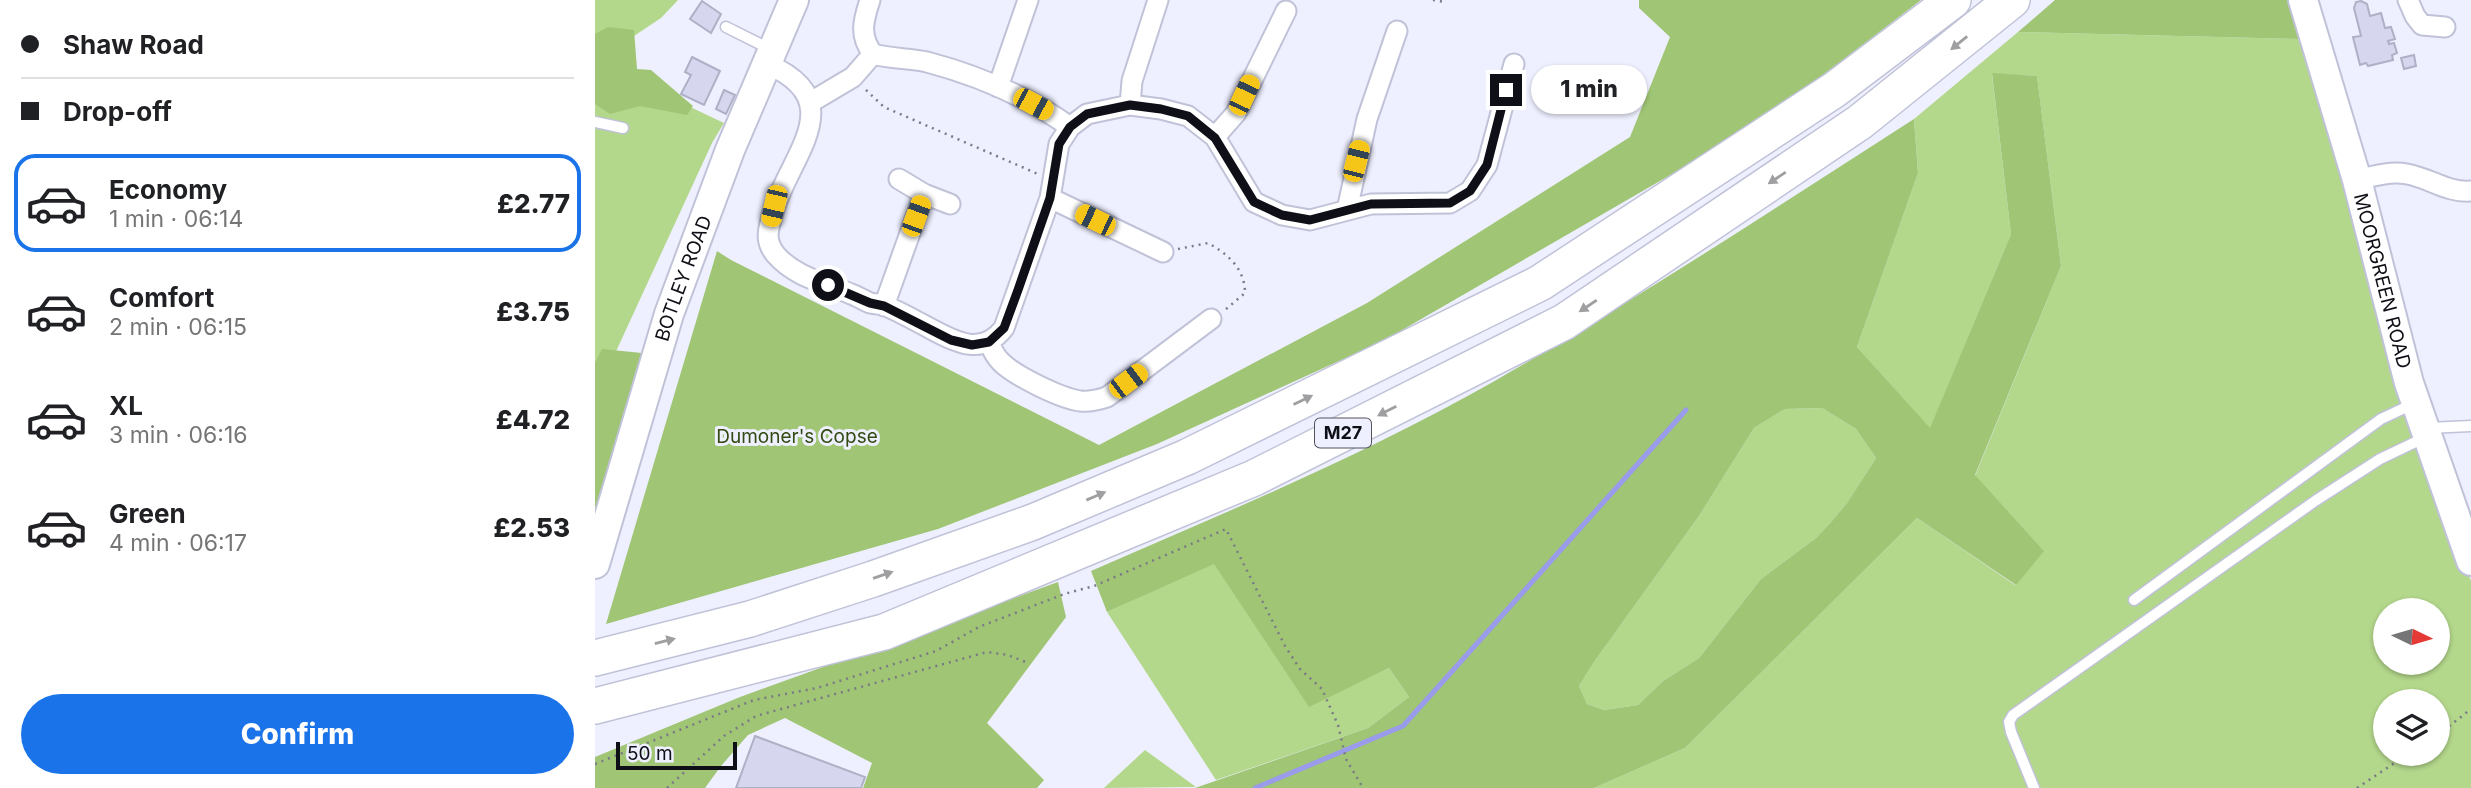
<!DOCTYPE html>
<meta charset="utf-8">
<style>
body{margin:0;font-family:Inter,sans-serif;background:#f2f2f2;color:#202124;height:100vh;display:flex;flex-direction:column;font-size:26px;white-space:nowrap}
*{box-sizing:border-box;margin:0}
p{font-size:23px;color:#757577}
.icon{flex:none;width:38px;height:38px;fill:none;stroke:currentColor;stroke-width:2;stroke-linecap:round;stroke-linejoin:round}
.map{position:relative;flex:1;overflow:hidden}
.panel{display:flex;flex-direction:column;background:#fff;width:595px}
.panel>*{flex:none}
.hud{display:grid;align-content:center;height:154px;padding:0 21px;background:#fff}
.needle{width:46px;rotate:95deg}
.tools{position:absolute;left:1778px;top:598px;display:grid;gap:14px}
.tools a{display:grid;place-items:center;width:77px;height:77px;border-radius:50%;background:#fff;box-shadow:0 2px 5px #0004;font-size:35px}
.scale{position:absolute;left:21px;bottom:18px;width:121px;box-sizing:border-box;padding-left:7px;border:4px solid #0f0f17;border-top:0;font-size:19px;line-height:24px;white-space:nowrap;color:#0f0f17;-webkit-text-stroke:5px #eff0ff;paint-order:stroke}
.end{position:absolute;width:32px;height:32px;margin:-16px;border:9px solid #0f0f17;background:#fff;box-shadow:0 0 0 4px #fff}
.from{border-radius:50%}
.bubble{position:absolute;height:49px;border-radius:24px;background:#fff;box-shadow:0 2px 5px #0004;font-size:23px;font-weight:800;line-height:49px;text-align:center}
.car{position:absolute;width:21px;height:42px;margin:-21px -10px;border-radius:9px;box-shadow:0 0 5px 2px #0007;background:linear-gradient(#f5c518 24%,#345 0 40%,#f5c518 0 76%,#345 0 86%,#f5c518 0)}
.hud b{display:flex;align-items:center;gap:24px;height:66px;font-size:26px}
.hud b+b{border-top:2px solid #e0e0e0}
.hud i{width:18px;height:18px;background:#202124}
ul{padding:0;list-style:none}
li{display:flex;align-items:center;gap:21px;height:98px;margin:0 14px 10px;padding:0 7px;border:4px solid transparent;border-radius:21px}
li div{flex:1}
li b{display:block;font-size:26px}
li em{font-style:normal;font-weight:800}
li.current{border-color:#1a73e8}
li>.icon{width:63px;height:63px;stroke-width:1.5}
.cta{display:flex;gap:14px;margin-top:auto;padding:14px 21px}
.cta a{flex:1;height:80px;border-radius:42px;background:#1a73e8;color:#fff;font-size:28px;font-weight:800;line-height:80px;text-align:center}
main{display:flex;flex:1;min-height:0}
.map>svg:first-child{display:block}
.green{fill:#b3d78b;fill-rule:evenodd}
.forest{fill:#9fc575;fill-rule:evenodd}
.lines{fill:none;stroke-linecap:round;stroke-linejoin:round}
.stream{stroke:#9a9bea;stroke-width:5}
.building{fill:#d6d7ef;stroke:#aeb0c6;stroke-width:2}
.lane-casing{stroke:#c0c2d8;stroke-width:13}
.street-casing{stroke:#c0c2d8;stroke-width:23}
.secondary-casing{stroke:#c0c2d8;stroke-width:32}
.highway-casing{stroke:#c0c2d8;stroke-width:38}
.path{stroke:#7a7b86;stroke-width:2.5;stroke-dasharray:2 5;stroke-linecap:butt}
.lane{stroke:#fff;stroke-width:10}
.street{stroke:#fff;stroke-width:19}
.secondary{stroke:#fff;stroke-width:28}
.highway{stroke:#fff;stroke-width:35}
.oneway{fill:#9f9fa2}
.route{stroke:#0f0f17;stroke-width:9}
.labels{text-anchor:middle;stroke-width:6;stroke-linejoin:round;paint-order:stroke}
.shield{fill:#eff0ff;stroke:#52525d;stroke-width:2}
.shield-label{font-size:18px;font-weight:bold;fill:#0f0f17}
.street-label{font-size:19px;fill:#0f0f17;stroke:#eff0ff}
.park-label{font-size:19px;fill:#334a11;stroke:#eff0ff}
</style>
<main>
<section class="panel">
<div class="hud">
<b><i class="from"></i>Shaw Road</b>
<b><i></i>Drop-off</b>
</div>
<ul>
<li class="current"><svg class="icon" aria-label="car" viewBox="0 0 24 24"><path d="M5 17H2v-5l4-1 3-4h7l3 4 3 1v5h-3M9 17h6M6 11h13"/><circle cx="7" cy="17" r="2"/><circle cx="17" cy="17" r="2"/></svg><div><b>Economy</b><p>1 min · 06:14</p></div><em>£2.77</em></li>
<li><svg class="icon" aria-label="car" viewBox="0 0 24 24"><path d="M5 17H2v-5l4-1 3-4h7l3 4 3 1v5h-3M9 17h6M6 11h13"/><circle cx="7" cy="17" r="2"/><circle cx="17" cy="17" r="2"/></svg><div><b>Comfort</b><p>2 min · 06:15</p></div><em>£3.75</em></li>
<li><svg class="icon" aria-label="car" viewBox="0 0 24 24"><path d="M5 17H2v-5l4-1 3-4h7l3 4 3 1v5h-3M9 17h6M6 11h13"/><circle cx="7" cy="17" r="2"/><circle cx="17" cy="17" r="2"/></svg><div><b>XL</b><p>3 min · 06:16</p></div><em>£4.72</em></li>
<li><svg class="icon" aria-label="car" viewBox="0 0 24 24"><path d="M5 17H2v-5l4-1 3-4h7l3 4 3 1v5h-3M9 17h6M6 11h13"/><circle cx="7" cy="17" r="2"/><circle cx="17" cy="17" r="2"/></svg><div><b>Green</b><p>4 min · 06:17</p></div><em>£2.53</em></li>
</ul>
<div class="cta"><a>Confirm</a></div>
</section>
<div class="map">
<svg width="1876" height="788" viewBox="0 0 1876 788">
<rect width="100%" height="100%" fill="#eff0ff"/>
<path class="green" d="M0 0H83L66 18 18 50 72 96 129 123 117 143 0 397Z
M1423 32 1706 39 1818 430 1876 581V788H999L1090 748 1322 518 1420 585 1448 550 1380 476 1466 266 1442 76 1397 74 1416 234 1335 429 1262 347 1323 173 1319 119ZM1790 611H1843V663H1790ZM1790 702H1843V754H1790Z
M1227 408 1261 429 1281 458 1252 503 1236 522 1221 538 1166 579 1104 658 1068 681 1043 705 1009 710 992 704 984 686 999 662 1104 516 1159 428 1190 409Z
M619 563 714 706 794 668 814 697 773 728 621 780 512 612Z
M550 750 601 787 509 788Z"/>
<path class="forest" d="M1044 0H1326L1167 122 790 340 562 444 343 529 11 624 122 251 136 260 504 445 772 303 1035 137 1075 37 1044 8Z
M1460 0H1696L1706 39 1423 32Z
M13 27 39 30 42 69 56 70 98 106 92 115 45 106 15 114 0 104V34Z
M1397 73 1442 76 1466 266 1380 475 1449 551 1421 585 1322 518 1090 748 999 788H600L773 728 814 697 794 668 714 707 619 564 512 612 496 571C632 512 769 455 898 382 1041 300 1180 208 1319 119L1323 173 1262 347 1335 428 1416 234ZM1227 408 1261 429 1281 458 1252 503 1236 522 1221 538 1166 579 1104 658 1068 681 1043 705 1009 710 992 704 984 686 999 662 1104 516 1159 428 1190 409Z
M7 349 47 353 0 526V363Z
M463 582 471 617 392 723 449 780 442 788H268L277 763 190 718 153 735 126 766 110 788H0V757L145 697Z"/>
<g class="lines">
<path class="stream" d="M660 788 808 726 1091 410"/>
</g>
<path class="building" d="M107 1 126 14 116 33 95 19Z
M1766 1 1772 4 1775 16 1786 13 1790 28 1796 27 1800 39 1793 41 1794 44 1799 43 1802 53 1797 55 1798 60 1773 66 1771 63 1765 65 1758 37 1766 36 1759 8 1761 2Z
M1819 55 1821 66 1809 69 1806 58Z
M97 57 125 71 109 105 86 94 96 75 90 72Z
M129 90 140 95 131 114 121 109Z
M160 736 270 777 266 788H141Z"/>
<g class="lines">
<g class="lane-casing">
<path id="lane" d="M131 27 177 50
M0 122 28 128
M1833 428 1876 426
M1539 600 1786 419 1820 403
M1439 788 1416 732 1414 722 1418 715 1720 501 1785 459 1831 437"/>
</g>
<g class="street-casing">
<path id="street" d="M275 0C268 21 264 36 278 54
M1813 0 1820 16 1827 25 1850 27
M278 54C296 59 314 58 332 62 381 75 433 97 475 127
M172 64C261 102 189 160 176 220 172 233 171 243 181 255 200 277 230 283 256 294 262 296 268 300 275 303 280 304 286 304 291 306 307 313 323 322 338 330 364 344 388 355 409 328L455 198 464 144 475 127 492 114 535 105 566 109 593 116 620 137 659 202 687 215 715 220 776 204 855 203 875 191 892 165 919 64
M403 87 433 0
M216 102 258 77 278 54
M535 105 537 81 563 0
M620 137 641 113 691 11
M304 179 329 194
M1762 180C1778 176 1795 171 1812 174 1835 178 1852 193 1876 191
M455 198 568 252
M752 210 772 119 802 31
M289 306 329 194 355 204
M394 342C397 350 400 356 406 362 420 376 465 398 485 401 495 402 503 400 512 397L616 319"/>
</g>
<g class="secondary-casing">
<g id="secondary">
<path id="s1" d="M1708 0 1762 180 1814 383 1876 561"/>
<path id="s2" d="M0 564 74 314 135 150 199 0"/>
</g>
</g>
<g class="highway-casing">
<path id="highway" d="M0 658 155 619 278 579 438 522 592 457 945 283 1239 90 1358 0
M0 706 289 632 659 478 969 322 1265 122 1417 0"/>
</g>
<path class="path" d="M838 0 850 2
M271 90 289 107 443 174
M583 249 613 243C633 254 650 269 650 293L630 310
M1843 735 1876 709
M0 764 159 700 222 688 341 651 384 627 469 594 499 586 631 529 690 646 705 669 727 689 743 725 751 759 768 788
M72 788 129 736 161 716 392 652 413 655 433 663
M1762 788 1813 754"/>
<use href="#lane" class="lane"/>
<use href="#street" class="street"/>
<use href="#secondary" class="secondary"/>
<use href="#highway" class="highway"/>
</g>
<defs><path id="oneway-solid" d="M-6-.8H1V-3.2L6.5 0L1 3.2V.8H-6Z" transform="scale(1.75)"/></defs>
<g class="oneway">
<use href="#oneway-solid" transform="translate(1364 43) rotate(141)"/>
<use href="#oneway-solid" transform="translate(1182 178) rotate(146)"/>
<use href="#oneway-solid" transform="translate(993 306) rotate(146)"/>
<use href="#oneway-solid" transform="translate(708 400) rotate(-26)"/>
<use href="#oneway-solid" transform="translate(792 411) rotate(153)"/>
<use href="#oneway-solid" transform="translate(501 496) rotate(-23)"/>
<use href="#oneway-solid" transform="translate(288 575) rotate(-19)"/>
<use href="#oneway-solid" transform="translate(70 641) rotate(-14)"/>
</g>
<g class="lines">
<path class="route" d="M233 285 275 303 289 306 356 340 377 345 394 342 409 328 423 290 455 198 464 144 475 127 492 114 535 105 566 109 593 116 620 138 659 202 687 215 715 220 776 204 855 203 875 191 892 165 911 90"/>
</g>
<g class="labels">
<rect class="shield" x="720" y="418.5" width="56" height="29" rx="5"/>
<g class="shield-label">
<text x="748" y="439">M27</text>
</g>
<g class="street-label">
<text dy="7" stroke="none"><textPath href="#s2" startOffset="299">BOTLEY ROAD</textPath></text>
<text dy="7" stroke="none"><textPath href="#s1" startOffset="292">MOORGREEN ROAD</textPath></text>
</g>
<g class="park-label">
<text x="202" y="443">Dumoner's Copse</text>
</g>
</g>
</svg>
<div class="tools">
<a><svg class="needle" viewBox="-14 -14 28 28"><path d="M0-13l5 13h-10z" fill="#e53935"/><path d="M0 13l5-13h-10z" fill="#757577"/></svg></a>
<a><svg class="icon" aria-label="layers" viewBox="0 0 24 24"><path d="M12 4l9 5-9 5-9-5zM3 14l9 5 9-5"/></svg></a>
</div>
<div class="scale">50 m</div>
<i class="end from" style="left:233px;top:285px"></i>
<i class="end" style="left:911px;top:90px"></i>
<div class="bubble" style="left:936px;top:65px;width:116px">1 min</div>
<i class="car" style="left:649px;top:95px;rotate:25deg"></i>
<i class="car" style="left:438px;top:104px;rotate:118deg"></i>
<i class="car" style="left:761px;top:161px;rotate:14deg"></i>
<i class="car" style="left:179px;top:206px;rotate:193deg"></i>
<i class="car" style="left:321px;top:216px;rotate:20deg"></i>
<i class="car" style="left:500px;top:220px;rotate:296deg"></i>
<i class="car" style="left:533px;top:381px;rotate:53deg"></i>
</div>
</main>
